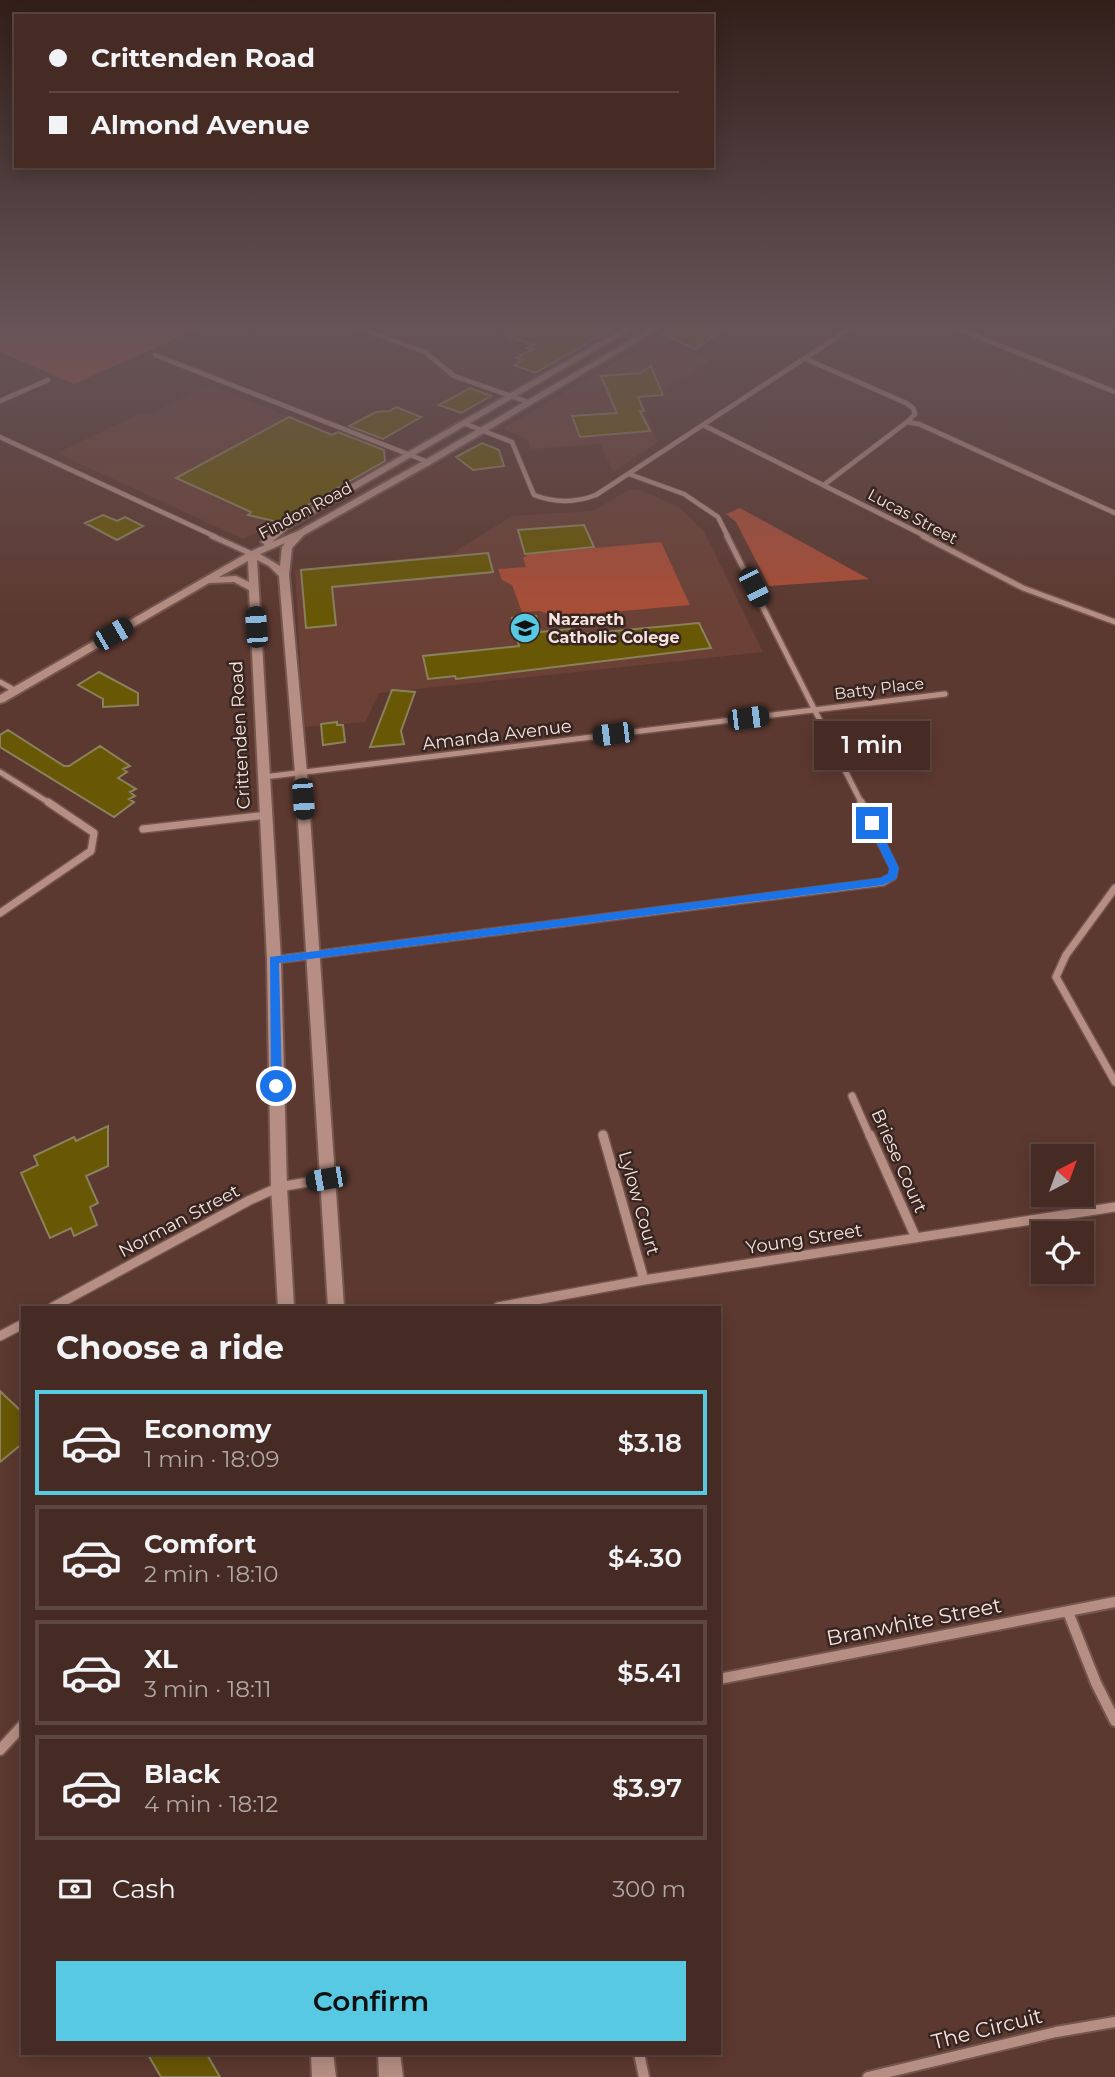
<!DOCTYPE html>
<meta charset="utf-8">
<style>
body{margin:0;font-family:Montserrat,sans-serif;background:#4f3731;color:#f1f3f6;height:100vh;display:flex;flex-direction:column;font-size:26px;white-space:nowrap}
*{box-sizing:border-box;margin:0}
p{font-size:23px;color:#b0a7a6}
.icon{flex:none;width:38px;height:38px;fill:none;stroke:currentColor;stroke-width:2;stroke-linecap:round;stroke-linejoin:round}
.map{position:relative;flex:1;overflow:hidden}
.drawer{position:absolute;left:21px;top:1306px;width:700px;height:749px;display:flex;flex-direction:column;background:#452b24;border-radius:0px;box-shadow:0 4px 18px #0003,0 0 0 2px #5d4741}
.drawer>*{flex:none}
.banner{position:absolute;left:14px;top:14px;width:700px;height:154px;border-radius:0px;box-shadow:0 4px 18px #0003,0 0 0 2px #5d4741;display:grid;align-content:center;height:154px;padding:0 35px;background:#452b24}
.needle{width:46px;rotate:41deg}
.controls{position:absolute;left:1031px;top:1144px;display:grid;gap:14px}
.controls a{display:grid;place-items:center;width:63px;height:63px;border-radius:0px;background:#452b24;box-shadow:0 4px 18px #0003,0 0 0 2px #5d4741;font-size:35px}
.end{position:absolute;width:32px;height:32px;margin:-16px;border:9px solid #1a73e8;background:#fff;box-shadow:0 0 0 4px #fff}
.from{border-radius:50%}
.bubble{position:absolute;height:49px;border-radius:0px;background:#452b24;box-shadow:0 4px 18px #0003,0 0 0 2px #5d4741;font-size:23px;font-weight:600;line-height:49px;text-align:center}
.car{position:absolute;width:21px;height:42px;margin:-21px -10px;border-radius:9px;box-shadow:0 0 5px 2px #0007;background:linear-gradient(#222 24%,#8ab4d8 0 40%,#222 0 76%,#8ab4d8 0 86%,#222 0)}
.banner b{display:flex;align-items:center;gap:24px;height:66px;font-size:26px}
.banner b+b{border-top:2px solid #5d4741}
.banner i{width:18px;height:18px;background:#f1f3f6}
ul{padding:0;list-style:none}
li{display:flex;align-items:center;gap:21px;height:105px;margin:0 14px 10px;padding:0 21px;border:4px solid #5d4741;border-radius:0px}
li div{flex:1}
li b{display:block;font-size:26px}
li em{font-style:normal;font-weight:600}
li.active{border-color:#58c9e3}
li>.icon{width:63px;height:63px;stroke-width:1.5}
h2{padding:0 35px;font-size:32px;line-height:84px}
.pay{display:flex;align-items:center;gap:18px;height:77px;padding:0 35px;font-size:26px}
.pay p{margin-inline-start:auto}
.primary-button{display:flex;gap:14px;margin-top:auto;padding:14px 35px}
.primary-button a{flex:1;height:80px;border-radius:0px;background:#58c9e3;color:#111;font-size:28px;font-weight:600;line-height:80px;text-align:center}
.map>svg:first-child{display:block}
.built{fill:#6b4136}
.green{fill:#a94e37}
.building{fill:#685705;stroke:#8a815d;stroke-width:2}
.lines{fill:none;stroke-linecap:round;stroke-linejoin:round}
.minor-far4-casing{stroke:#74564e;stroke-width:6}
.minor-far3-casing{stroke:#74564e;stroke-width:8}
.minor-far2-casing{stroke:#74564e;stroke-width:10}
.minor-far1-casing{stroke:#74564e;stroke-width:12}
.minor-casing{stroke:#74564e;stroke-width:14}
.secondary-casing{stroke:#74564e;stroke-width:4}
.minor-far4{stroke:#b68e83;stroke-width:4.5}
.minor-far3{stroke:#b68e83;stroke-width:5}
.minor-far2{stroke:#b68e83;stroke-width:7}
.minor-far1{stroke:#b68e83;stroke-width:9}
.minor{stroke:#b68e83;stroke-width:10}
.secondary{fill:#b68e83;fill-rule:evenodd}
.route{fill:#1a73e8}
.labels{text-anchor:middle;stroke-width:5;stroke-linejoin:round;paint-order:stroke}
.far-street-label{font-size:16px;fill:#f8e2dc;stroke:#362521}
.far-poi-label{font-size:16px;font-weight:bold;fill:#f8e2dc;stroke:#362521;text-anchor:start}
.street-label{font-size:18px;fill:#f8e2dc;stroke:#362521}
.near-street-label{font-size:21px;fill:#f8e2dc;stroke:#362521}
</style>
<div class="map">
<svg width="1115" height="2077" viewBox="0 0 1115 2077">
<rect width="100%" height="100%" fill="#5c3930"/>
<path class="built" d="M660 337 710 361 661 390 663 395 638 397 658 442 613 472 601 444 530 449 527 439 505 430V427Z
M209 385 386 456 387 461 277 523 243 539 57 453 141 413 147 415Z
M629 490H639L679 507 704 531 763 652 379 693 365 722 304 727 295 570 451 554 512 516 592 511Z"/>
<path class="green" d="M0 324H209L74 384 0 352Z
M740 508 869 579 769 586 736 522 726 514Z
M661 542 690 605 555 617 540 611 522 612 512 585 502 580 498 569 526 567 523 558 529 554Z"/>
<path class="building" d="M520 324H621L535 373 514 365 523 360 516 358 533 349 527 348 533 345 502 334Z
M696 324H732L695 349 662 334 679 325 688 329Z
M651 366 663 395 638 397 644 411H640L650 431 580 437 572 416 617 413 601 376 640 373Z
M470 388 491 396 461 413 439 405Z
M396 407 421 417 383 439 349 426 376 412 390 411Z
M289 417 332 435 338 432 384 450 385 461 278 522 248 515 251 512 176 478Z
M482 443 499 450 504 466 473 470 456 457Z
M103 515 117 521 125 517 143 526 117 540 85 523Z
M584 525 594 547 525 554 518 530Z
M488 553 493 572 332 587 336 625 306 628 301 570Z
M536 616 541 632 570 629 572 635 699 623 711 648 456 679 455 676 428 679 423 656 519 646 512 618Z
M99 672 138 693V705L103 707V699L78 685Z
M392 690 415 692 401 731 404 744 370 747Z
M337 722V725H343L345 742 323 745 321 724Z
M8 730 64 766H69L100 746 130 766 123 769 127 772 118 778 136 789 130 792 135 796 129 799 134 802 114 817 0 747V735Z
M108 1126V1166L86 1176 98 1203 90 1207 97 1225 74 1236 71 1228 50 1238 21 1173 38 1165 34 1156 74 1137 76 1141Z
M0 1391 23 1413V1443L0 1462Z
M147 2053H206L220 2077H161Z"/>
<g class="lines">
<g class="minor-far4-casing">
<path id="minor-far4" d="M348 324 425 352 454 376 528 402
M631 324 652 330
M947 324 1115 392
M155 355 428 462
M806 359 906 403 913 408 915 414 907 422 919 424 1115 513
M0 401 48 380
M466 424 512 442 534 495C555 503 575 503 596 495L857 324
M703 425 927 537
M0 437 216 537
M629 474 684 494 718 517 728 537
M825 484 907 422"/>
</g>
<g class="minor-far3-casing">
<path id="minor-far3" d="M212 536 252 554
M727 536 862 804
M923 536 1023 588 1115 622
M0 682 16 691
M0 772 51 804
M264 777 945 694"/>
</g>
<g class="minor-far2-casing">
<path id="minor-far2" d="M143 829 267 815
M1115 888 1066 955 1056 977 1115 1082
M0 913 91 851 94 833 48 802
M274 960 883 882 893 876 894 868 861 802
M852 1096 870 1137"/>
</g>
<g class="minor-far1-casing">
<path id="minor-far1" d="M603 1135 644 1280
M870 1135 916 1238
M53 1307 250 1200 279 1187 326 1179
M498 1307 644 1280 1115 1207
M0 1336 23 1324"/>
</g>
<g class="minor-casing">
<path id="minor" d="M1068 1612 1096 1683 1115 1721
M719 1679 1115 1602
M0 1750 23 1725
M639 2053 644 2077
M868 2077 1056 2032 1115 2022"/>
</g>
<g class="secondary-casing">
<path id="secondary" d="M631 324H641L290 527 272 542 298 531 425 460 658 324H667L431 464 304 535 292 548 289 575 307 773 344 1307H328L295 773 279 576 269 566 257 560 281 960 287 1187 294 1307H278L271 1187 267 960 249 590 234 582 209 583 4 702 0 703V695L249 552 265 545 261 542 263 540 284 523ZM285 543 282 547 280 566 260 554ZM248 561 249 582 236 576 219 577Z
M311 2053H333L336 2077H312Z
M378 2053H400L403 2077H379Z"/>
</g>
<use href="#minor-far4" class="minor-far4"/>
<use href="#minor-far3" class="minor-far3"/>
<use href="#minor-far2" class="minor-far2"/>
<use href="#minor-far1" class="minor-far1"/>
<use href="#minor" class="minor"/>
<use href="#secondary" class="secondary"/>
</g>
<linearGradient id="sky" x2="0" y2="1"><stop stop-color="#331f1a"/><stop offset="0.53" stop-color="#665459"/><stop offset="1" stop-color="#665459" stop-opacity="0"/></linearGradient>
<rect width="1115" height="615" fill="url(#sky)"/>
<path class="route" d="M872 820 877 823 899 868 896 879 883 885 279 963 282 1086 276 1091 271 1086 270 957 880 878 888 874 889 868 867 823Z"/>
<defs>
<g id="school-disc" transform="scale(1.575)"><circle r="9.5" fill="#58c9e3" stroke="#362521"/><path d="M0-5L7-2L0 1L-7-2ZM-4 1L0 2.5L4 1V4Q0 6-4 4Z" fill="#111"/></g>
</defs>
<g fill-rule="evenodd">
<use href="#school-disc" x="525" y="628"/>
</g>
<g class="labels">
<g class="far-street-label">
<text transform="translate(305 510) rotate(-28)" y="6">Findon Road</text>
<text transform="translate(913 516) rotate(28)" y="6">Lucas Street</text>
<text transform="translate(879 688) rotate(-7)" y="6">Batty Place</text>
</g>
<g class="far-poi-label">
<text x="548" y="625">Nazareth<tspan x="548" dy="18">Catholic Colege</tspan></text>
</g>
<g class="street-label">
<text transform="translate(240 735) rotate(-93)" y="6">Crittenden Road</text>
<text transform="translate(497 735) rotate(-7)" y="6">Amanda Avenue</text>
<text transform="translate(899 1161) rotate(66)" y="6">Briese Court</text>
<text transform="translate(639 1203) rotate(74)" y="6">Lylow Court</text>
<text transform="translate(179 1221) rotate(-28)" y="6">Norman Street</text>
<text transform="translate(804 1239) rotate(-9)" y="6">Young Street</text>
</g>
<g class="near-street-label">
<text transform="translate(914 1622) rotate(-11)" y="7">Branwhite Street</text>
<text transform="translate(987 2029) rotate(-14)" y="7">The Circuit</text>
</g>
</g>
</svg>
<div class="controls">
<a><svg class="needle" viewBox="-14 -14 28 28"><path d="M0-13l5 13h-10z" fill="#e53935"/><path d="M0 13l5-13h-10z" fill="#b0a7a6"/></svg></a>
<a><svg class="icon" aria-label="locate" viewBox="0 0 24 24"><circle cx="12" cy="12" r="6"/><path d="M12 2v4M12 18v4M2 12h4M18 12h4"/></svg></a>
</div>
<i class="end from" style="left:276px;top:1086px"></i>
<i class="end" style="left:872px;top:823px"></i>
<div class="bubble" style="left:814px;top:721px;width:116px">1 min</div>
<i class="car" style="left:754px;top:587px;rotate:153deg"></i>
<i class="car" style="left:256px;top:627px;rotate:356deg"></i>
<i class="car" style="left:113px;top:634px;rotate:60deg"></i>
<i class="car" style="left:748px;top:718px;rotate:83deg"></i>
<i class="car" style="left:613px;top:734px;rotate:263deg"></i>
<i class="car" style="left:303px;top:799px;rotate:176deg"></i>
<i class="car" style="left:326px;top:1179px;rotate:260deg"></i>
<div class="banner">
<b><i class="from"></i>Crittenden Road</b>
<b><i></i>Almond Avenue</b>
</div>
<section class="drawer">
<h2>Choose a ride</h2>
<ul>
<li class="active"><svg class="icon" aria-label="car" viewBox="0 0 24 24"><path d="M5 17H2v-5l4-1 3-4h7l3 4 3 1v5h-3M9 17h6M6 11h13"/><circle cx="7" cy="17" r="2"/><circle cx="17" cy="17" r="2"/></svg><div><b>Economy</b><p>1 min · 18:09</p></div><em>$3.18</em></li>
<li><svg class="icon" aria-label="car" viewBox="0 0 24 24"><path d="M5 17H2v-5l4-1 3-4h7l3 4 3 1v5h-3M9 17h6M6 11h13"/><circle cx="7" cy="17" r="2"/><circle cx="17" cy="17" r="2"/></svg><div><b>Comfort</b><p>2 min · 18:10</p></div><em>$4.30</em></li>
<li><svg class="icon" aria-label="car" viewBox="0 0 24 24"><path d="M5 17H2v-5l4-1 3-4h7l3 4 3 1v5h-3M9 17h6M6 11h13"/><circle cx="7" cy="17" r="2"/><circle cx="17" cy="17" r="2"/></svg><div><b>XL</b><p>3 min · 18:11</p></div><em>$5.41</em></li>
<li><svg class="icon" aria-label="car" viewBox="0 0 24 24"><path d="M5 17H2v-5l4-1 3-4h7l3 4 3 1v5h-3M9 17h6M6 11h13"/><circle cx="7" cy="17" r="2"/><circle cx="17" cy="17" r="2"/></svg><div><b>Black</b><p>4 min · 18:12</p></div><em>$3.97</em></li>
</ul>
<div class="pay"><svg class="icon" aria-label="cash" viewBox="0 0 24 24"><path d="M3 7h18v10H3z"/><circle cx="12" cy="12" r="2"/></svg>Cash<p>300 m</p></div>
<div class="primary-button"><a>Confirm</a></div>
</section>
</div>
